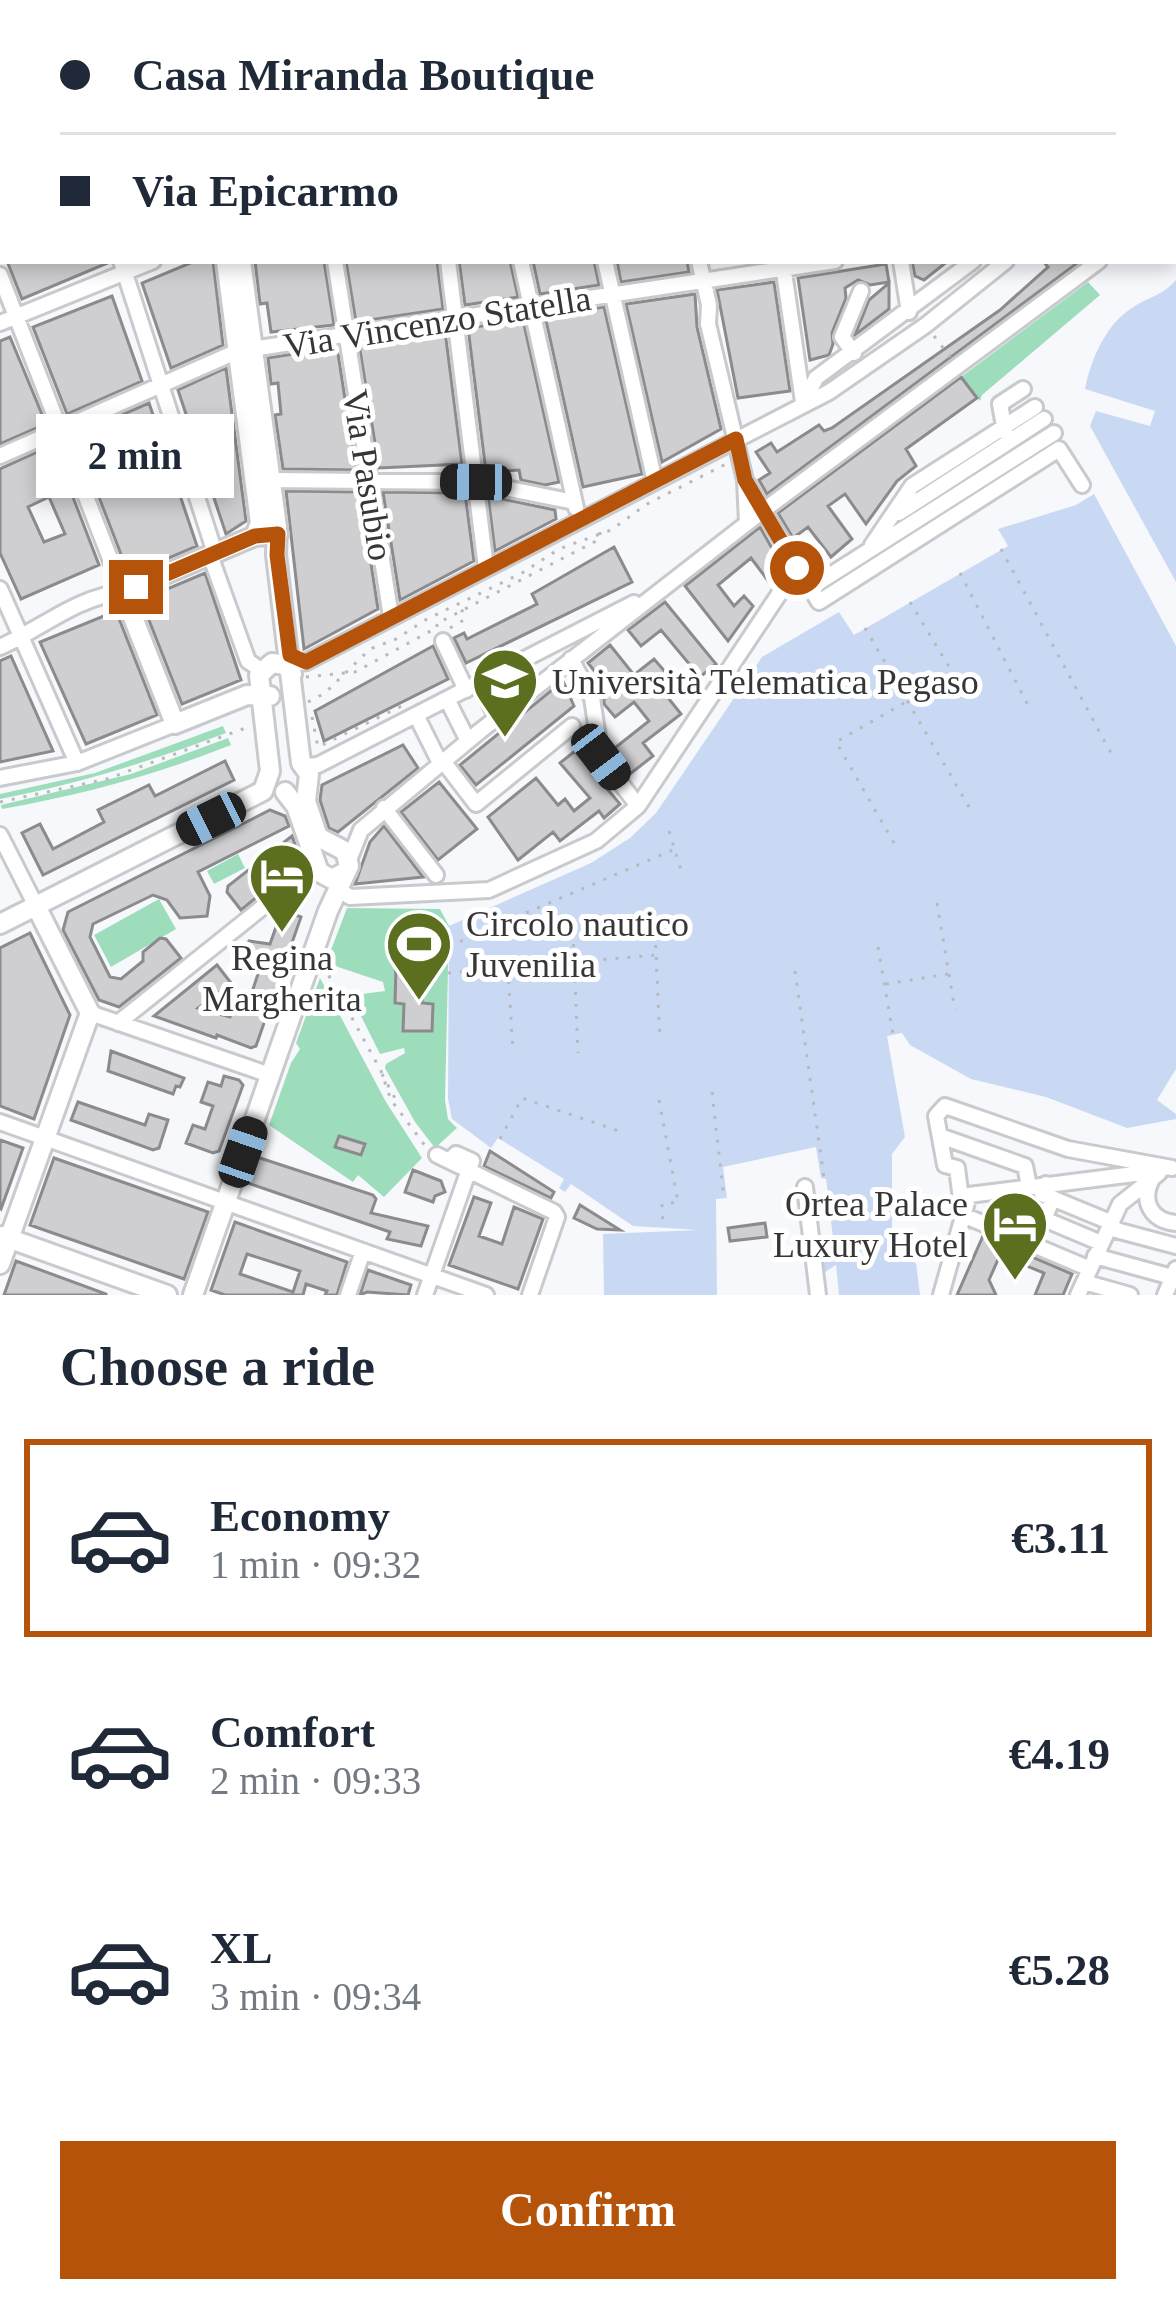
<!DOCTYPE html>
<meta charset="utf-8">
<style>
body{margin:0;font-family:Georgia,serif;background:#f6f6f7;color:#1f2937;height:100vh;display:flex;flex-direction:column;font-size:45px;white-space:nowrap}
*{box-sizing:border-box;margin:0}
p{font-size:39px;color:#747a83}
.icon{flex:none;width:66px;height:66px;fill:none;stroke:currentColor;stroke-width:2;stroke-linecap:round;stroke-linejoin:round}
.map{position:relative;height:1295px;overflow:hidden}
.details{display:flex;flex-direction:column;background:#fff;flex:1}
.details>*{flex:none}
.top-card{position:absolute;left:0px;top:0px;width:1176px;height:264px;box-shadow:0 6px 18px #0003;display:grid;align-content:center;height:264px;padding:0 60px;background:#fff}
.end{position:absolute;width:54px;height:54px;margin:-27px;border:15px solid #b45309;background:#fff;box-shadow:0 0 0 6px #fff}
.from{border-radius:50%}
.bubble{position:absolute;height:84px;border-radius:0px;background:#fff;box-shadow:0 6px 18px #0003;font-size:39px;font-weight:700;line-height:84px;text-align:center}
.car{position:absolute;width:36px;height:72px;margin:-36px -18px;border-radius:15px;box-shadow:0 0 9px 3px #0007;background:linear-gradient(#222 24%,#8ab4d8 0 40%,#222 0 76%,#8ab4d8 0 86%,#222 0)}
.top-card b{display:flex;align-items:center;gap:42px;height:114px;font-size:45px}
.top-card b+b{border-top:3px solid #e0e1e3}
.top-card i{width:30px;height:30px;background:#1f2937}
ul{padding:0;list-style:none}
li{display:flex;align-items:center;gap:36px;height:198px;margin:0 24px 18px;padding:0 36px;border:6px solid transparent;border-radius:0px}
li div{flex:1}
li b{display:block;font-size:45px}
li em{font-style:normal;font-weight:700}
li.active{border-color:#b45309}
li>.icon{width:108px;height:108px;stroke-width:1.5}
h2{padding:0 60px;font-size:54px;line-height:144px}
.action{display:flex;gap:24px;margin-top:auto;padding:24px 60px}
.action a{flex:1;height:138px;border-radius:0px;background:#b45309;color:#fff;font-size:48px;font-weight:700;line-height:138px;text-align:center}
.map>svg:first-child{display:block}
.green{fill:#9dddbc}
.water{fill:#c9d9f4}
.building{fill:#cfced1;stroke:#8b8a8c;stroke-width:3;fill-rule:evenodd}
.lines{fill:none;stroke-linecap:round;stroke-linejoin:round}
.minor-casing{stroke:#c8cacd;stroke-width:20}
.major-casing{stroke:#c8cacd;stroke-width:24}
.path{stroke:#b8b9bc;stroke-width:3;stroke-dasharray:3 9;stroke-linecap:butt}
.minor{stroke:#fff;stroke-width:14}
.major{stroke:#fff;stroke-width:18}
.route{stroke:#b45309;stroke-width:15}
.labels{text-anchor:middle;stroke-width:10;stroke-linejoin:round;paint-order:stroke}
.street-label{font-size:36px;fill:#353637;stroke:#fff}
.poi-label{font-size:36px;fill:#353637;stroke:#fff;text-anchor:start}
</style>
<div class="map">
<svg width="1176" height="1295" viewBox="0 0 1176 1295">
<rect width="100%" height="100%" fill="#f6f8fb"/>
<path class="green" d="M1088 282 1100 295 982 395 980 401 961 377Z
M223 726 226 733C151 761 79 784 0 799V794L95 773Z
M228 738 231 745C156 775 81 795 2 809L1 805 131 774Z
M238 854 245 868 214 884 207 871Z
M159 899 176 929 111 967 94 935Z
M347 908 440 909 449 926 445 1100 448 1119 457 1128 435 1148 415 1122 385 1068 386 1064 405 1053 404 1048 380 1054 353 1000 362 994 385 991 383 982 326 963Z
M320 978 386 1102 422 1158 384 1197 358 1175 353 1182 269 1125 291 1063 300 1049 296 1043Z"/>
<path class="water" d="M1176 280V582L1090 426 1096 411 1150 426 1155 411 1085 389C1091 358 1107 322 1135 306 1150 297 1164 294 1176 280Z
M1094 494 1176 646V1069L1157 1100 1176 1114V1119L1127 1128 1046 1097 971 1079 910 1045 902 1033 887 1036 905 1137 892 1154V1256L916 1263 920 1295H839L836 1265 822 1274 817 1237 833 1238 826 1179 821 1178 816 1147 723 1167 727 1198 716 1199 717 1295H604L603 1234 698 1230 633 1226 571 1184 565 1192 559 1188 564 1179 498 1138 491 1148 452 1119 448 1099 449 926 591 863 630 838 656 813 762 657 839 612 854 635 1008 546 998 529 1076 505Z"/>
<path class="building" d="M7 261H110V262L22 299Z
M195 261H213L223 345 171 368 142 283Z
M255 261H324L334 325 271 332 267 303 260 304Z
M346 261H437L443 309 356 322Z
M459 261H510L518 297 465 305Z
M533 261H594L599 285 540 294Z
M617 261H687L689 272 621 282Z
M912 261H948L924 280 915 276Z
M1043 261H1080L767 494 759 480 770 473 756 452 771 443 777 452 819 425 824 431 832 428 1000 310 1048 267Z
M886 264 889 282 870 285 858 280 845 288 846 298 832 333 833 344 829 355 810 360 798 278Z
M774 282 790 391 738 398 717 290Z
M889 283V309L855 335 869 300Z
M695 294 697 327 721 429 662 462 626 304Z
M112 296 142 381 67 414 33 327Z
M604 307 642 474 583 487 545 316Z
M523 320 559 482 545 485 521 480 519 470 486 472 468 328Z
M445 331 462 464 379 468 359 344Z
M10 337 46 424 0 444V341Z
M337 347 356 470 283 469 275 415 281 414 278 383 271 384 268 358Z
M226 368 246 521 226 534 178 390Z
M961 377 977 398 906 449 916 466 897 481 866 524 845 494 828 506 852 539 831 557 808 527 793 538 778 513Z
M149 403 197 546 129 575 75 435Z
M53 445 99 565 21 599 0 553V469ZM49 497 65 534 44 542 28 507Z
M286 491 360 492 378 609 304 649Z
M383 492 465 493 474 561 400 600Z
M488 496 555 510 556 519 495 551Z
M760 527 782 566 769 582 751 558 718 585 734 606 744 596 753 606 728 641 685 586Z
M614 547 632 582 466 663 454 638 464 633 467 639 537 604 532 594Z
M205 573 241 680 182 704 141 600Z
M665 602 716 664 700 677 661 630 641 646 628 630Z
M116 611 157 715 86 744 40 642Z
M610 645 634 675 654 659 668 675 657 684 681 714 643 743 653 756 630 774 611 751 649 721 634 702 615 717 604 704V699L612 693 588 663Z
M433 646 448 679 324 741 315 711Z
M11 656 53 751 0 762V661Z
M563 681 574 706 476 785 460 765Z
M403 745 418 768 338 832 329 828 320 800 322 785Z
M575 751 620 804 604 818 599 811 560 841 553 832 518 860 488 817 536 778 558 805 565 799 574 811 590 798 560 763Z
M225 761 234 780 43 875 22 833 40 824 53 849 104 822 98 810 149 785 155 796Z
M439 782 477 829 438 860 401 812Z
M270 810 285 816 289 826 198 872 210 896 207 916 180 918 167 900 153 895 93 924 90 937 110 977 121 979 143 961V952L160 938 166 939 181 958 119 1007 99 1000 63 930 68 912Z
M383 827 384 826 423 877 355 884 370 842Z
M292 836 301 861 241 910 227 892 228 886Z
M282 910 301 917 256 1046 251 1048 217 1035 216 1038 154 1016 217 965 231 983 198 1008 230 1017 238 992 248 1004 263 959 254 966 240 961 243 951 249 941 270 944Z
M30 933 70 1015 34 1119 0 1106V948Z
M396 966 423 967 422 1003 433 1004 432 1031H403L404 1004 395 1003Z
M111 1051 184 1078 180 1087 176 1086 173 1094 108 1071Z
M224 1076 239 1080 243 1085 219 1151 213 1153 186 1143 193 1125 205 1129 213 1106 201 1102 208 1082 221 1086Z
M78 1102 145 1125 149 1114 168 1120 159 1148 153 1150 71 1120Z
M339 1136 365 1144 361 1155 335 1147Z
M0 1140 23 1148 1 1209 0 1208Z
M490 1151 554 1192 551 1198 484 1166Z
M257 1157 373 1195 376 1199 371 1213 428 1226 421 1246 387 1239 390 1232 248 1183Z
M54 1158 208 1212 184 1279 30 1225Z
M413 1170 441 1181 445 1192 435 1196 433 1202 405 1192Z
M474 1197 491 1203 479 1236 502 1244 514 1207 543 1219 518 1289 449 1265Z
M580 1205 620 1230 597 1229 574 1218Z
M235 1222 347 1262 337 1295H325L327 1291 306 1284 303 1295H225L211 1290ZM247 1254 300 1271 293 1292 240 1274Z
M765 1223 767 1237 730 1241 728 1228Z
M983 1236 1072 1274 1063 1295H1035L1044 1273 1000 1255 989 1280 996 1295H957Z
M16 1261 106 1294V1295H4Z
M368 1270 411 1285 408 1295 367 1292 360 1295Z"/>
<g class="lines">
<g class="minor-casing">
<path id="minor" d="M32 0 33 3
M294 0V3
M414 0V3
M464 0 465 3
M548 0 549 3
M643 0 644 3
M745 0V3
M857 0V3
M1024 0 1025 3
M1163 0V3
M162 3 170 0
M1173 57 1176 59
M0 65 3 64
M1173 82 1176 78
M0 195 3 194
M1173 205 1176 203
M121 261 215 553
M335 261 391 617
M448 261 486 568
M521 261 576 508
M605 261 655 482
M699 261 709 305 708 324 745 480 747 523
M901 261 909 312
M783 265 803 402
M0 275 123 592C76 597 41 629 0 647
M0 323 153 261
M854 353 842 337 861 291
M804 402 816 378 973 261
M1005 432 1000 404 1023 389
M0 456 238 351 835 261
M270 480 476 482 574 502
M745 480 819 602 1059 449 1082 485
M899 513 1044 419
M872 545 912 486 1035 407
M210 555 248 661 261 670
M810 588 1054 433
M0 589 77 763
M443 641 466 690
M571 659 592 698 601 757 638 806
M285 665 306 662 829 392 926 325 1006 261
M479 683 497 718
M447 699 468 741
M416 715 440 763
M443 761 476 804 572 726
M305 766 318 765 634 603
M0 778 77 763 175 724
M384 808 436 875
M0 835 36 906
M349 860 361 830 480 731 764 510 1099 261
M338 889 350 897 489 890 596 841 638 806 797 567
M90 1013 270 1075
M118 1023 304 874 318 869
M0 1122 486 1295
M940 1136 1025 1166 1029 1186
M437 1155 554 1212 557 1217 530 1295
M1152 1179C1140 1202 1152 1221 1176 1223
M1046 1184 1042 1194 1110 1222 1116 1230 1176 1246
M805 1187 818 1295
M1053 1198 1044 1219 1101 1243
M1095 1256 1172 1277
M1090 1269 963 1215 957 1168 945 1165 936 1116 945 1106 1068 1149 1172 1168
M1084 1282 1130 1295
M348 1295 363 1251
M425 1295 472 1161 456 1154 449 1161
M941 1295 969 1195 1158 1171
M1078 1295 1120 1204 1159 1173
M1165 1295 1176 1269"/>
</g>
<g class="major-casing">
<path id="major" d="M190 0 191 3
M206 0V3
M226 261 260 523 255 536
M270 696 247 695 175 724 123 592 255 536 278 534
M285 792 296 806 319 872 332 879 347 871
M0 924 263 791 270 771 259 675 272 663 285 665 292 674
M2 1236 167 1295
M0 1264 90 1013 36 906
M193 1295 328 911 349 866 345 851 318 837 306 801 309 774 301 763 276 555 277 527 241 261"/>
</g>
<path class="path" d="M934 336 950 357
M1001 549 1112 755
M960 573 1031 711
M910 602 966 695
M450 628 464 620 461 605
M865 628 969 807
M306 677 355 672 438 627 436 624 600 539V526
M308 702 325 693 370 649 396 639 427 619 522 573 559 549 611 530 647 504 728 463
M312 717 318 747 406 704
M0 802 107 779 251 726
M669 831 681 870
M894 843 836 742 906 702
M937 903 955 1010
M654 909 660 1041
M573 932 578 1053
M449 946 675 849
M878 947 893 1034
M507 957 513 1050
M323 965 381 1071 391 1100 426 1147
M795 971 824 1178
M448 973 656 955
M886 984 948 974
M382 1074 397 1102
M712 1092 724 1198
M659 1100 678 1202 662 1204 663 1226
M500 1139 522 1098 625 1133"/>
<use href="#minor" class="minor"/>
<use href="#major" class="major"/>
</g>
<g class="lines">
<path class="route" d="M136 587 255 536 278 534 277 555 290 655 306 662 736 439 745 480 797 568"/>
</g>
<defs>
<g id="university-pin" transform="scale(3.45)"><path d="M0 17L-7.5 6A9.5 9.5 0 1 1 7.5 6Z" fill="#5b6f1e" stroke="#fff"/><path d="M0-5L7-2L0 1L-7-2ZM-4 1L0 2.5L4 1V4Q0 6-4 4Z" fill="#fff"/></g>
<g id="hotel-pin" transform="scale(3.45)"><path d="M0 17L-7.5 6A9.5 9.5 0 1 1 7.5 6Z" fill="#5b6f1e" stroke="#fff"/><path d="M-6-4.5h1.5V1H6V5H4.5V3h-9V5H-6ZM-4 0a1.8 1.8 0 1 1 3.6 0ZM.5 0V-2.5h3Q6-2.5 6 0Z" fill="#fff"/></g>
<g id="stadium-pin" transform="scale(3.45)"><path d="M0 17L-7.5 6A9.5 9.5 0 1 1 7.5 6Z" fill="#5b6f1e" stroke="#fff"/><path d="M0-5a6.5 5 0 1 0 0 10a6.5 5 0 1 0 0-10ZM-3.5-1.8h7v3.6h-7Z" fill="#fff"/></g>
</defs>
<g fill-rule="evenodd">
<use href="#university-pin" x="505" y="681"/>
<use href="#hotel-pin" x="282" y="876"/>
<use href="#stadium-pin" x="419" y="944"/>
<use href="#hotel-pin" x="1015" y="1224"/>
</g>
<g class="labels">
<g class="street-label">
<text transform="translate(437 321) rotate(-9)" y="13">Via Vincenzo Statella</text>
<text transform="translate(369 475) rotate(81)" y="13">Via Pasubio</text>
</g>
<g class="poi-label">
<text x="552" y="694">Università Telematica Pegaso</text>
<text x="466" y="936">Circolo nautico<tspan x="466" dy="41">Juvenilia</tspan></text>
<text x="282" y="970" text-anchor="middle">Regina<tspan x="282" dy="41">Margherita</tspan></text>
<text x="968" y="1216" text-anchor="end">Ortea Palace<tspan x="968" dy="41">Luxury Hotel</tspan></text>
</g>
</g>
</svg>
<i class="end from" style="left:797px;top:568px"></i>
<i class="end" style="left:136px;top:587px"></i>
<div class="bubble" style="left:36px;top:414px;width:198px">2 min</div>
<i class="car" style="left:476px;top:482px;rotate:271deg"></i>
<i class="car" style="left:601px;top:757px;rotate:143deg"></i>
<i class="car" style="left:211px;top:819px;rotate:244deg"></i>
<i class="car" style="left:243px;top:1152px;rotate:19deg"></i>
<div class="top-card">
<b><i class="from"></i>Casa Miranda Boutique</b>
<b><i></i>Via Epicarmo</b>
</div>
</div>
<section class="details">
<h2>Choose a ride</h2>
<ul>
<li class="active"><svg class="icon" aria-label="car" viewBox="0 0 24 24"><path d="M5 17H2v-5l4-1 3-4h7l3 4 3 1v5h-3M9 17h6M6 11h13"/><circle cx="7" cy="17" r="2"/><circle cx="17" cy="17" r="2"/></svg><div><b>Economy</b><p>1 min · 09:32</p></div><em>€3.11</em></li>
<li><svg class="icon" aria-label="car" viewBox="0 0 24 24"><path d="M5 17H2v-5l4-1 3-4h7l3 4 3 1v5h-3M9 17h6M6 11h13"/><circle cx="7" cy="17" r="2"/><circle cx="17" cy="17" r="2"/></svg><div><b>Comfort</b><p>2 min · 09:33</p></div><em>€4.19</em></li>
<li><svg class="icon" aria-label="car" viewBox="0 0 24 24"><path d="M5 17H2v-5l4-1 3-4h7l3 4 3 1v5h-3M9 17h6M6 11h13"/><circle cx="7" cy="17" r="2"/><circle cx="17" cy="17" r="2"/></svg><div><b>XL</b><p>3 min · 09:34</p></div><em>€5.28</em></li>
</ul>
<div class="action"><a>Confirm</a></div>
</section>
